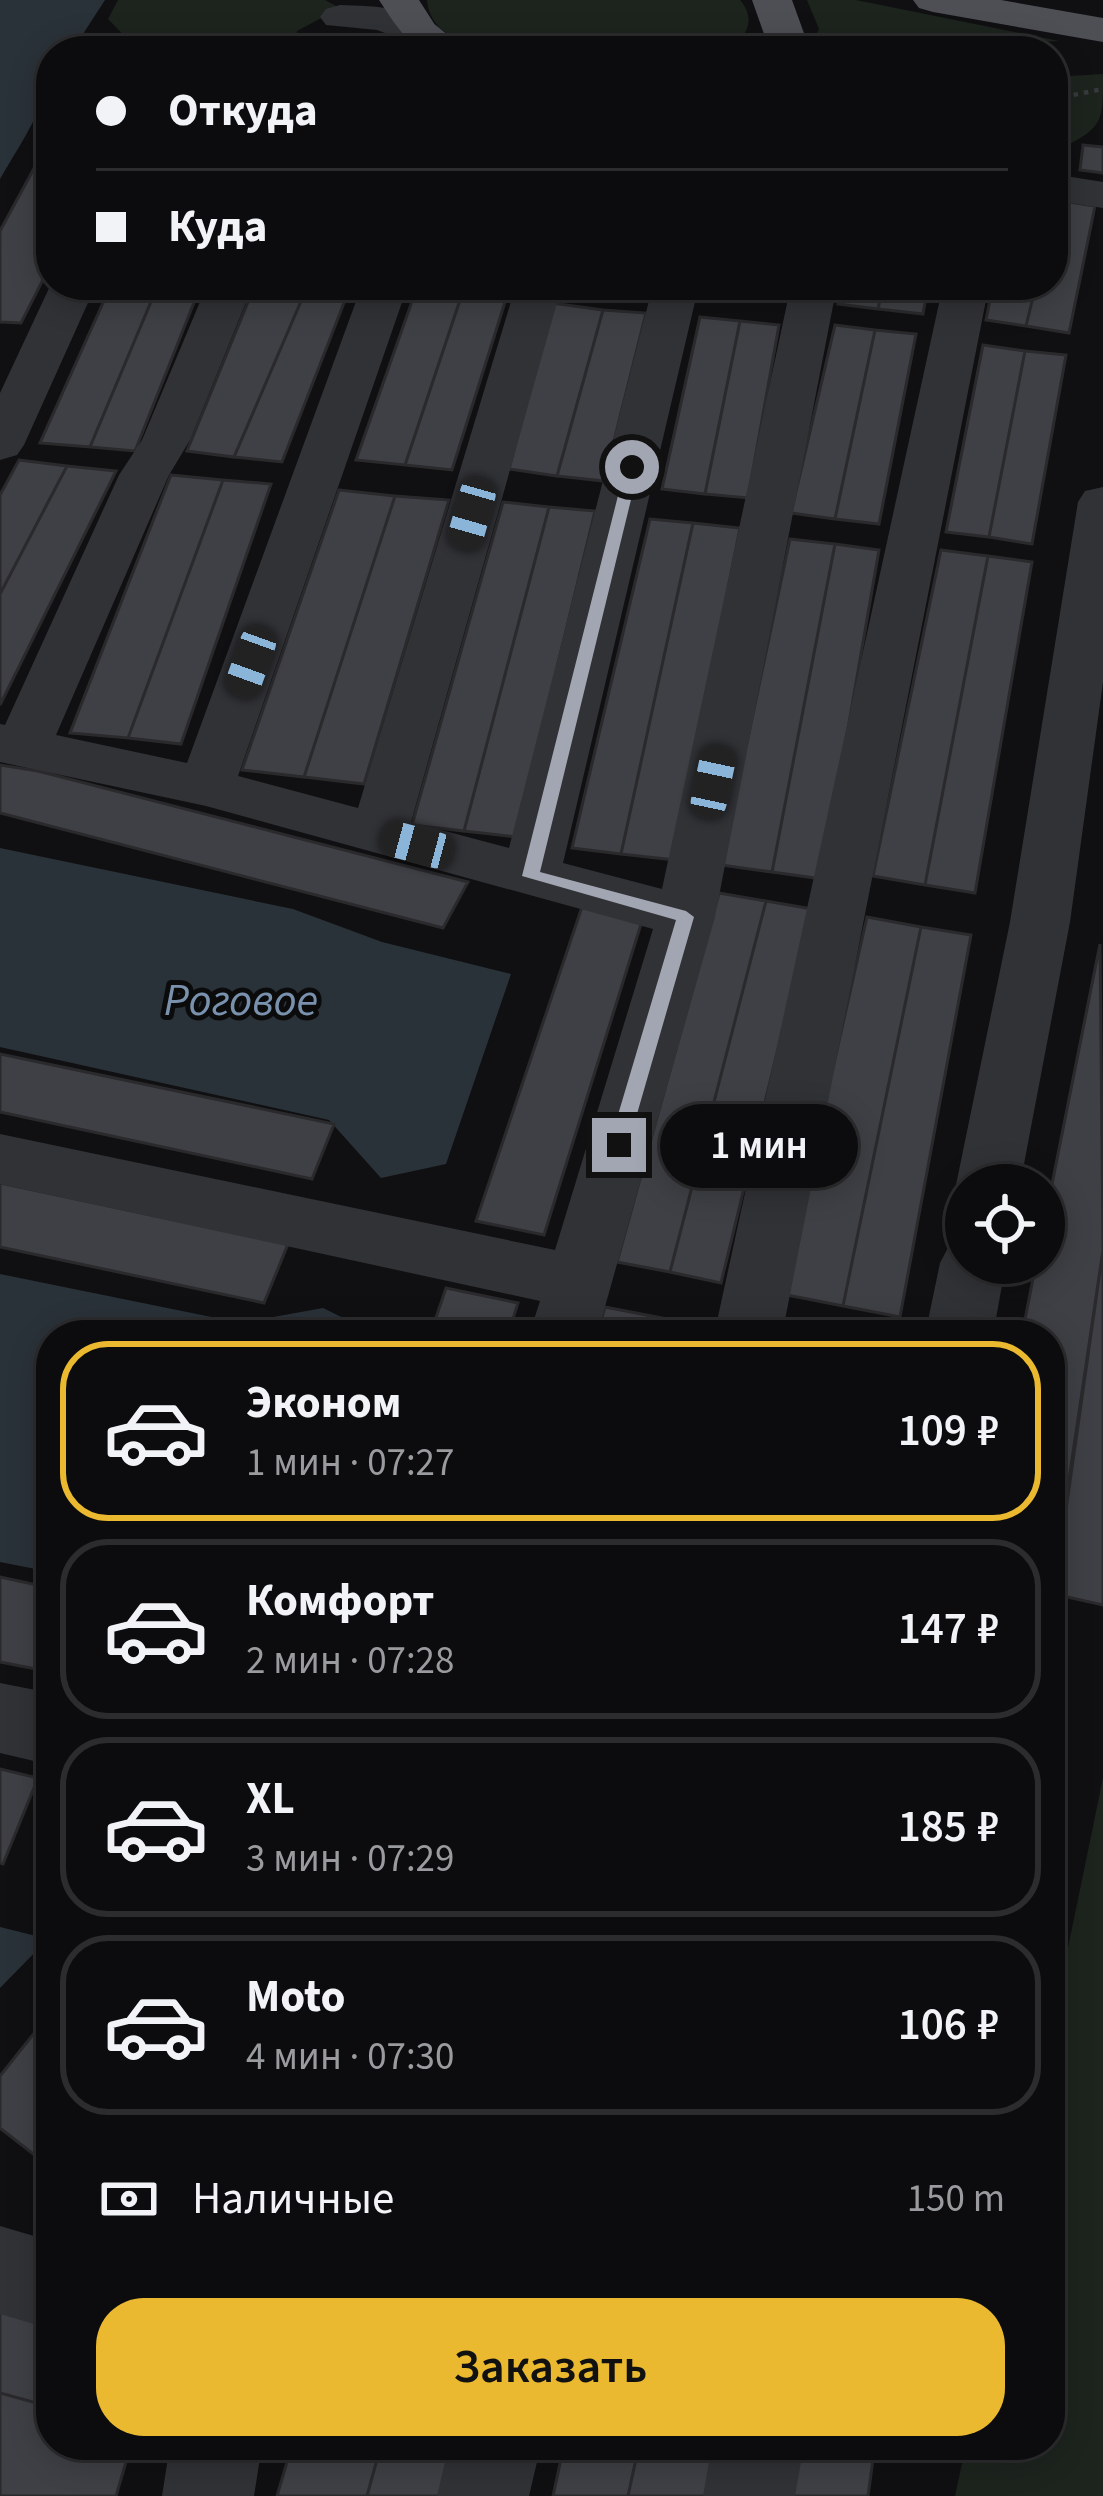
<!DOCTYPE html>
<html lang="ru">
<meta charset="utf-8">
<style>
body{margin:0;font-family:"Source Sans 3",sans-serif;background:#1a1a1c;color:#f1f3f6;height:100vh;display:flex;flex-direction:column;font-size:45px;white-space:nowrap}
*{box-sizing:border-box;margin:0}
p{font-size:39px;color:#9a9b9e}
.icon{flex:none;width:66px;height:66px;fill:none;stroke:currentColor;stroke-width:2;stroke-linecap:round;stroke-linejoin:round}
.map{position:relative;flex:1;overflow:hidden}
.side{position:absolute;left:36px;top:1320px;width:1029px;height:1140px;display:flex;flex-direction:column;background:#0c0c0e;border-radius:48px;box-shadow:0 6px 30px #0003,0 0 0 3px #2c2c2e}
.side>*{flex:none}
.guide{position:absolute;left:36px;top:36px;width:1032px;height:264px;border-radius:48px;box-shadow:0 6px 30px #0003,0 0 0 3px #2c2c2e;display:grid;align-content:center;height:264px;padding:0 60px;background:#0c0c0e}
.controls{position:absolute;left:945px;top:1164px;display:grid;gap:24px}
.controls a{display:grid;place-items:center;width:120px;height:120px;border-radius:50%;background:#0c0c0e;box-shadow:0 6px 30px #0003,0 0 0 3px #2c2c2e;font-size:60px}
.end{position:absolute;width:54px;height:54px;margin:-27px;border:15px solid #a2a6b2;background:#111;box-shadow:0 0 0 6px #111}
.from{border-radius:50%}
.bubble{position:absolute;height:84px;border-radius:42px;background:#0c0c0e;box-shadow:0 6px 30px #0003,0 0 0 3px #2c2c2e;font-size:39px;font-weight:600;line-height:84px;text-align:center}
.car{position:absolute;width:36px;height:72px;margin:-36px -18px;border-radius:15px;box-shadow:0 0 9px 3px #0007;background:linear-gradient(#222 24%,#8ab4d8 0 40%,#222 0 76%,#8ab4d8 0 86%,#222 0)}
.guide b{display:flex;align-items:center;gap:42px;height:114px;font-size:45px}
.guide b+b{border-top:3px solid #2c2c2e}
.guide i{width:30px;height:30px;background:#f1f3f6}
ul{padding:21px 0 0;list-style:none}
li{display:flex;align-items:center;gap:36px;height:180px;margin:0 24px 18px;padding:0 36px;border:6px solid #2c2c2e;border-radius:48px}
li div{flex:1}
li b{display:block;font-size:45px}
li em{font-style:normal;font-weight:600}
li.current{border-color:#eab92f}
li>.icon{width:108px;height:108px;stroke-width:1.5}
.pay{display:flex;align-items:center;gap:30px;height:132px;padding:0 60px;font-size:45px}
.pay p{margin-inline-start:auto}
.primary-button{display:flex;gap:24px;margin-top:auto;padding:24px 60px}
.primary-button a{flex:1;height:138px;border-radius:48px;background:#eab92f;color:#111;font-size:48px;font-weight:600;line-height:138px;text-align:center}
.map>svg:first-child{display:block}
.green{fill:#1d241e}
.water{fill:#2a3239}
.building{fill:#3f4045;stroke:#2a2a2d;stroke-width:3}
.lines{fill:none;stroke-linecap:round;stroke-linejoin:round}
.path{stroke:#37393d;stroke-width:4.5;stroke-dasharray:4.5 6;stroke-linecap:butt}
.minor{fill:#313236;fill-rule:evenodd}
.major{fill:#4d4f55;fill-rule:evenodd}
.route{fill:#a2a6b2}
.labels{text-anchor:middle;stroke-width:10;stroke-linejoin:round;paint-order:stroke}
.water-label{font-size:45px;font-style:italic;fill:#7991ad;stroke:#0b0b0c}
</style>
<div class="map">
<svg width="1103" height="2496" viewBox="0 0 1103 2496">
<rect width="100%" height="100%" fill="#101012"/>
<path class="green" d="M118 0H325L340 8 297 31 294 51H139L108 19Z
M427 0H740C758 21 745 39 725 51H489C461 42 430 33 427 0Z
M807 0H856L1059 41 796 51 812 43 819 29Z
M1103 74C1103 122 1103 127 1064 147L1059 169 1072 186 1053 181V77Z
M1103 1778V2496H955L966 2445H1050V2035Z"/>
<path class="water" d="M0 0H105L72 51H51C51 102 25 136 0 179Z
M0 848 293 909 382 942 511 974 446 1164 381 1178 329 1120 0 1047Z
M0 1274 241 1323 323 1308 378 1335H51V1572L0 1562Z
M0 1927 48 1939 0 1988Z"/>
<path class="building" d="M51 137V264L21 323 0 322V231Z
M1083 145 1103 147V173L1080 170Z
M1056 200 1095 206 1069 333 1026 326 1036 285H1053Z
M111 285H158L90 447 40 443Z
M158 285H201L135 451 90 447Z
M255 285H308L234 457 187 451Z
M308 285H351L282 462 234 457Z
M843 285H883L878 309 838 304Z
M883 285H928L923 314 878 309Z
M993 285H1036L1026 326 986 320Z
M416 290 462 294 405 465 356 460Z
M462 294 506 299 452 470 405 465Z
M552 303 603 310 557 476 509 469Z
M603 310 646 313 604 481 557 476Z
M700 317 740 321 705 494 662 489Z
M740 321 779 325 748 498 705 494Z
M835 325 875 330 835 519 791 513Z
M875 330 916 334 879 524 835 519Z
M983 345 1025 351 989 537 946 532Z
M1025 351 1066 355 1032 544 989 537Z
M19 460 67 466 0 594V495Z
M67 466 116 471 0 705V594Z
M171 475 223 480 128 738 70 733Z
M223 480 271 484 181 744 128 738Z
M339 490 395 496 304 777 242 770Z
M395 496 449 500 364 784 304 777Z
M503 502 549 507 464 831 412 825Z
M549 507 595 511 516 837 464 831Z
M650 519 693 523 621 854 572 848Z
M693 523 740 528 675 860 621 854Z
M790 539 835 544 772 872 721 865Z
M835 544 879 550 822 879 772 872Z
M941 550 988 556 925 885 873 876Z
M988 556 1032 562 975 893 925 885Z
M0 765 38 771 468 882 443 928 0 813Z
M719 893 766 901 670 1272 617 1262Z
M766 901 812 909 721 1283 670 1272Z
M582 907 643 918 544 1235 476 1221Z
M867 917 921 927 843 1306 782 1294Z
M921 927 971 935 900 1317 843 1306Z
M1100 944 1103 1250 1050 1608V1335H1022L1036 1263H1044V1224Z
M0 1054 334 1124 312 1179 0 1112Z
M0 1183 288 1244 264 1303 0 1247Z
M1103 1250V1605L1054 1594Z
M446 1288 518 1303 508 1335H430Z
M605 1307 662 1318 658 1335H597Z
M662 1318 718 1329 717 1335H658Z
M0 1577 51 1588V1672L0 1662Z
M0 1769 38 1778 3 1864 0 1863Z
M51 2012V2168L0 2128V2076Z
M0 2309 51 2323V2407L0 2393Z
M0 2393 51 2407V2445H131L116 2496H0Z
M292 2445H381L367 2496H277Z
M381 2445H453L440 2496H367Z
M564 2445H639L628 2496H553Z
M639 2445H722L713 2496H628Z
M791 2445H875L868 2496H783Z"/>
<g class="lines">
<path class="path" d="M1053 99 1103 89"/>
<path class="minor" d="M340 5C374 6 427 7 448 37L442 46 428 49 377 30 326 25 320 17 326 9Z
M1053 174 1103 182V208L1053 200Z
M51 284 96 285 24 445 17 455 0 460V393Z
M207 285H253L190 440 169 475 56 735 187 763 362 285H408L238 776 358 808 516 285H562L411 822 509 848 653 285H699L563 863 662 889 791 285H837L715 917 597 1335H529L540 1301 0 1184V1134L555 1250 653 929 206 806 0 762V724L5 725 119 475 142 440Z
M943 285H989L782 1335H714Z
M1103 487V682L1070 922 1020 1185H966V1203L956 1185 1010 922 1078 502 1085 491Z
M966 1238V1263H1006L993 1335H925L940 1263 950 1244Z
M0 1683 51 1693V1765L0 1753Z
M0 2226 51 2241V2329L0 2314Z
M170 2445H262L254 2496H162Z
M449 2445H541L529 2496H437Z
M712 2445H804L795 2496H703Z"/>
<path class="major" d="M379 0H419L435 25 469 51C412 51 410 47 379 0Z
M752 0H792L805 36 792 51H749L764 34Z
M913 0H1001L1103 18V42L933 12 919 8Z"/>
</g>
<path class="route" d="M626 464 639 467 540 872 686 911 694 917 628 1145 619 1153 609 1145 676 920 522 876Z"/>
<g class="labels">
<g class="water-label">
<text x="241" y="1015">Роговое</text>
</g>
</g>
</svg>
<div class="controls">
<a><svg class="icon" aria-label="locate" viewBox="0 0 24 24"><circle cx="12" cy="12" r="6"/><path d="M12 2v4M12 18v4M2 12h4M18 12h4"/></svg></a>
</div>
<i class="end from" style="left:632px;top:467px"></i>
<i class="end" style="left:619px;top:1145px"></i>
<div class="bubble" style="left:660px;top:1104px;width:198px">1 мин</div>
<i class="car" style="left:472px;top:514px;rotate:196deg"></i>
<i class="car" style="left:251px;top:662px;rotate:200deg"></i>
<i class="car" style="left:713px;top:782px;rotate:12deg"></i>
<i class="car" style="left:417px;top:845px;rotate:285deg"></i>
<div class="guide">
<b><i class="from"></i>Откуда</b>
<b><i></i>Куда</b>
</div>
<section class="side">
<ul>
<li class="current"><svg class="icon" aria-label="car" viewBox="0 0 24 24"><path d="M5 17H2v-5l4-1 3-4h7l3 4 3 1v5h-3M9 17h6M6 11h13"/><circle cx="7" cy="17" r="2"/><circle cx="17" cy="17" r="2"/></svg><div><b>Эконом</b><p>1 мин · 07:27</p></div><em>109 ₽</em></li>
<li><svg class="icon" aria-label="car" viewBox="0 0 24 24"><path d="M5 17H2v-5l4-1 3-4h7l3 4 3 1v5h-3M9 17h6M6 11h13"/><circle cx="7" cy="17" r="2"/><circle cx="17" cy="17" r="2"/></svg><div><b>Комфорт</b><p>2 мин · 07:28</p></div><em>147 ₽</em></li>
<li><svg class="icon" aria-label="car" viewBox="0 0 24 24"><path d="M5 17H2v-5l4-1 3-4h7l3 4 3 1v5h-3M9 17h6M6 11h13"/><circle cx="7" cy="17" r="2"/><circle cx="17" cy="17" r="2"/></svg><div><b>XL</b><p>3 мин · 07:29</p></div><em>185 ₽</em></li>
<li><svg class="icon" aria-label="car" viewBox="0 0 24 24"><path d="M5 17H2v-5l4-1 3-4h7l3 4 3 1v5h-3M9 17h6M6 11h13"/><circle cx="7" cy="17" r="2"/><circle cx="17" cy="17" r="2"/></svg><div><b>Moto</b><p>4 мин · 07:30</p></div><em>106 ₽</em></li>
</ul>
<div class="pay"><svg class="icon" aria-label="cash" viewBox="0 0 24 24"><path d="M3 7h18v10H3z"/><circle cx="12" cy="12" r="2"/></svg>Наличные<p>150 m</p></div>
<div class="primary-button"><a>Заказать</a></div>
</section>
</div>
